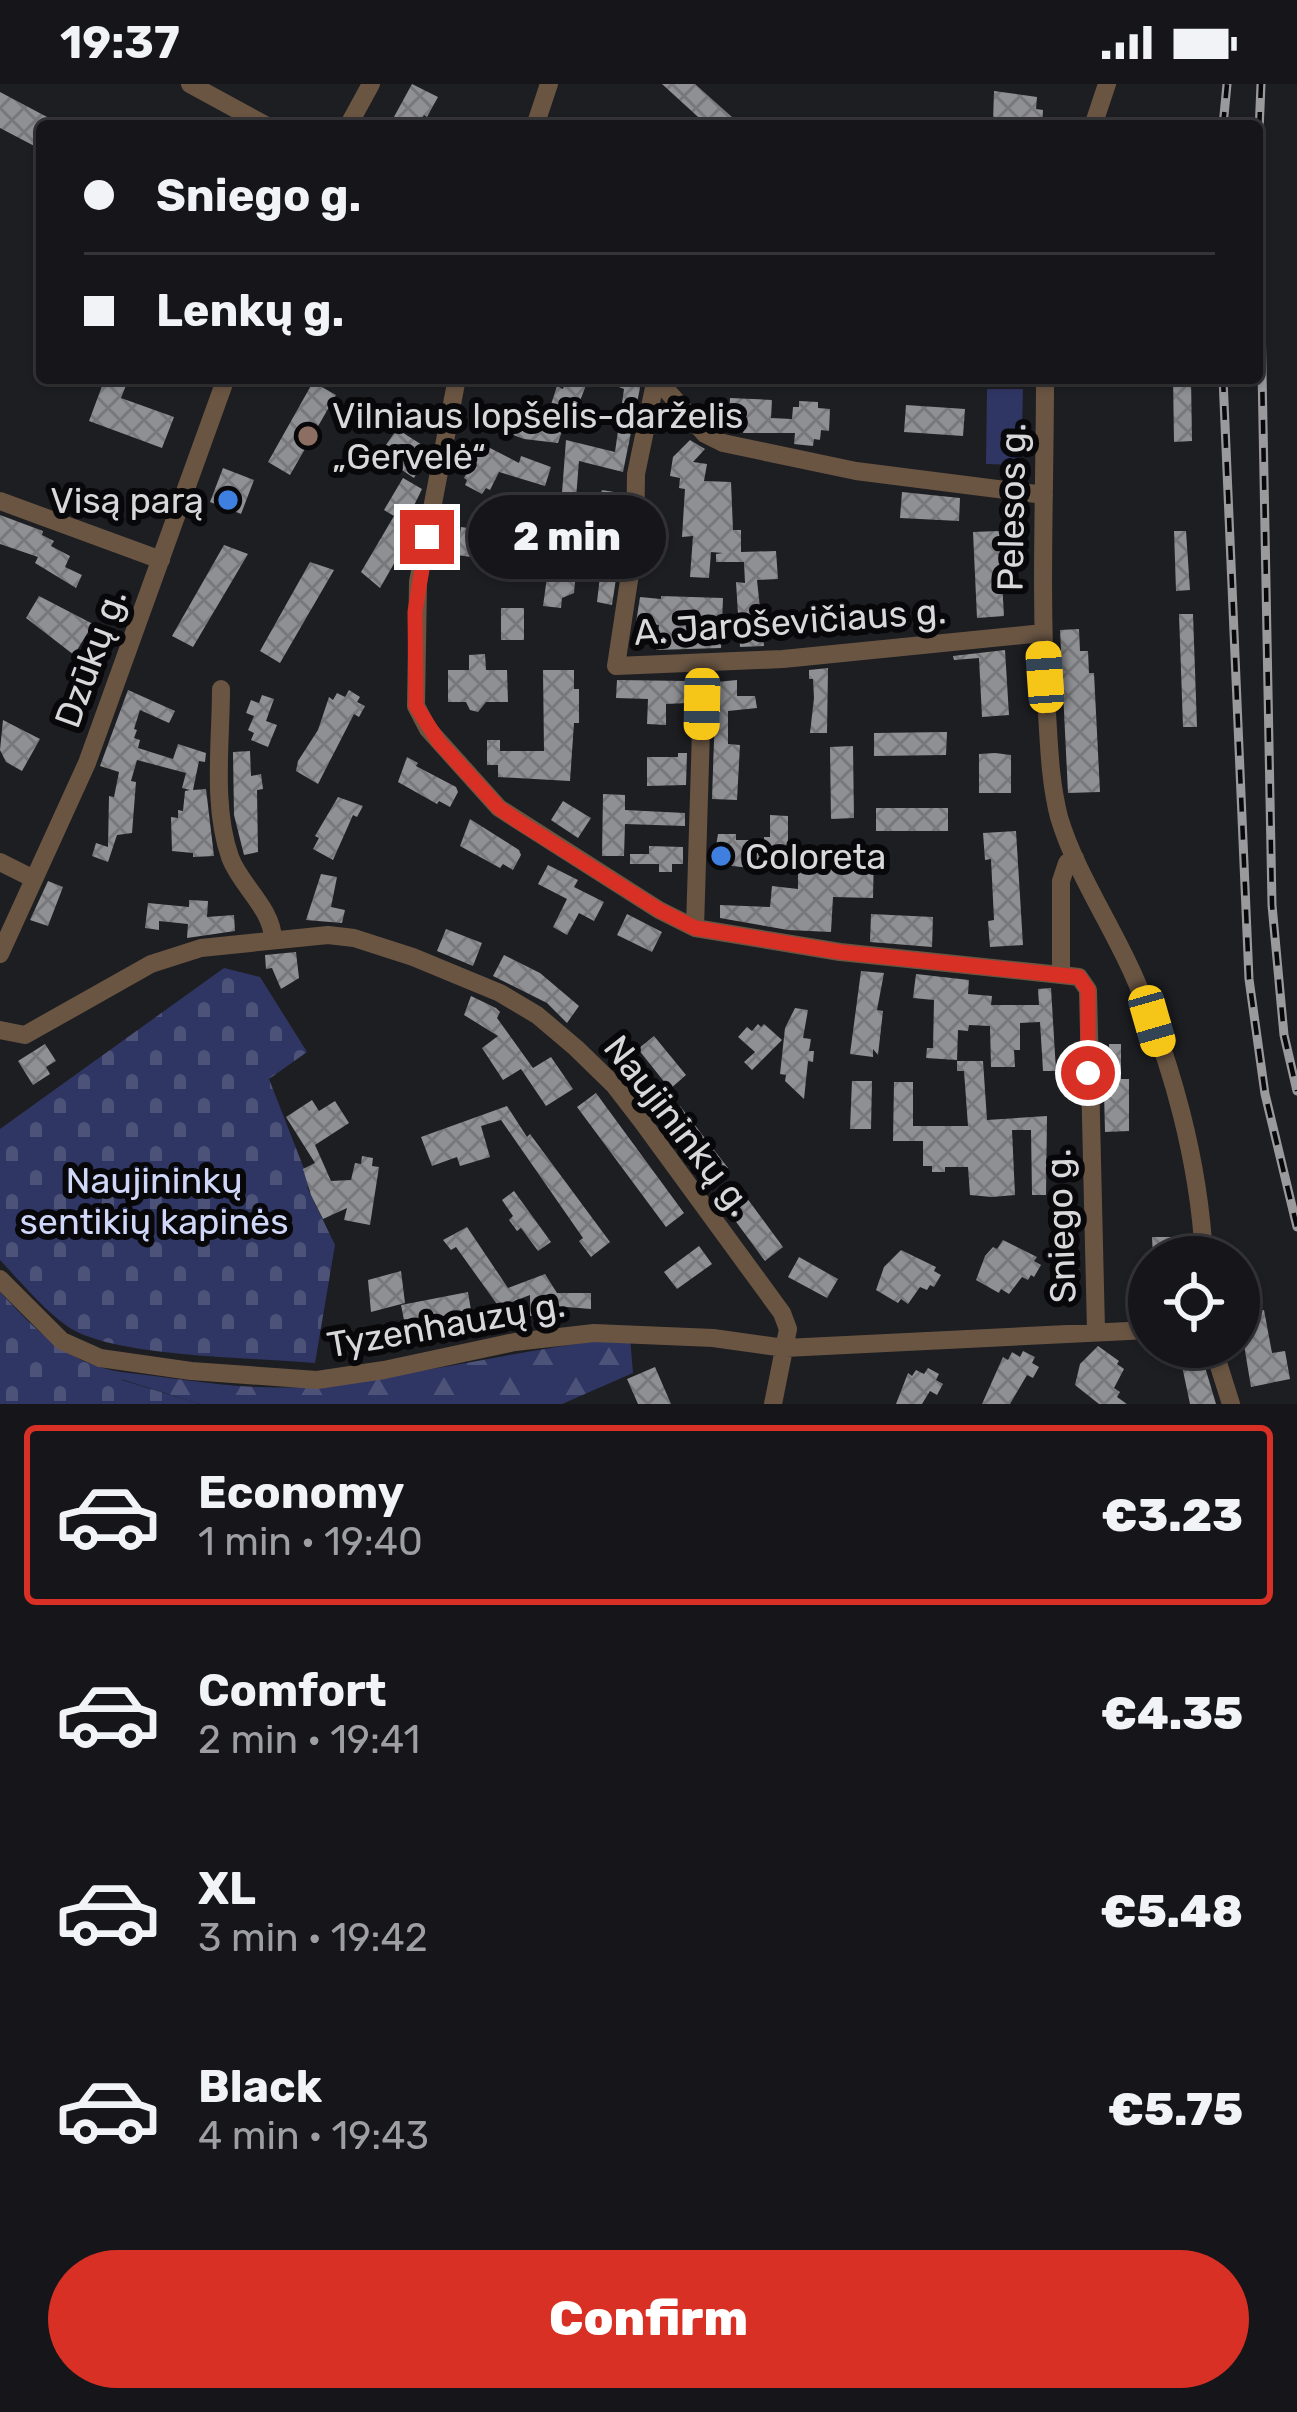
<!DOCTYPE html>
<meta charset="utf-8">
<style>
body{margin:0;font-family:Rubik,sans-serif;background:#1f1f23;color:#f1f3f6;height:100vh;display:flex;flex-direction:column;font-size:45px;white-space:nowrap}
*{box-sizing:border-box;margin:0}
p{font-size:39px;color:#9e9fa2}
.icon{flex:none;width:66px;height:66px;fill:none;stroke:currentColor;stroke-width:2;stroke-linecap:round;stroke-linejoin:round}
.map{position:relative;height:1320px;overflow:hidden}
.side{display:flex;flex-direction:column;background:#16161a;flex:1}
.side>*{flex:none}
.guide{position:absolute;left:36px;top:36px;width:1227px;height:264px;border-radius:12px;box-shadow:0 3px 9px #0004,0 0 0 3px #353539;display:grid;align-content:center;height:264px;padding:0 48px;background:#16161a}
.controls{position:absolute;left:1128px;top:1152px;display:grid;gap:24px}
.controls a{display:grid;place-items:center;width:132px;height:132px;border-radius:50%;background:#16161a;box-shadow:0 3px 9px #0004,0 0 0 3px #353539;font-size:60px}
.end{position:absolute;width:54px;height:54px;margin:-27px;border:15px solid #d93025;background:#fff;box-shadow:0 0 0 6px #fff}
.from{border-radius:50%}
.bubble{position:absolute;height:84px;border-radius:42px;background:#16161a;box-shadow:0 3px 9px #0004,0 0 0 3px #353539;font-size:39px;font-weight:800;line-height:84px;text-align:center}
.car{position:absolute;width:36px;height:72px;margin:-36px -18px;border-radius:15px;box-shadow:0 0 9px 3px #0007;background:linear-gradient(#f5c518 24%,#345 0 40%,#f5c518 0 76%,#345 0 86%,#f5c518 0)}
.guide b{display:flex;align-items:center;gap:42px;height:114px;font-size:45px}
.guide b+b{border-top:3px solid #353539}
.guide i{width:30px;height:30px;background:#f1f3f6}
ul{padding:21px 0 0;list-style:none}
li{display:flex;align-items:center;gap:36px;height:180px;margin:0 24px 18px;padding:0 24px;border:6px solid transparent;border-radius:12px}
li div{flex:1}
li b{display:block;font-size:45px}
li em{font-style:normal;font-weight:800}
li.active{border-color:#d93025}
li>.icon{width:108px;height:108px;stroke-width:1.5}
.cta{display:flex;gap:24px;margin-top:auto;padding:24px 48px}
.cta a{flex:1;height:138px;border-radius:72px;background:#d93025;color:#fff;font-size:48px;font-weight:800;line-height:138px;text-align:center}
.status{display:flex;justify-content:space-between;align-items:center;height:84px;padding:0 60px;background:#16161a;direction:ltr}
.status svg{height:33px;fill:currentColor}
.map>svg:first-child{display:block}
.grass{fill:#303663}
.forest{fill:url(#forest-firs)}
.cemetery{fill:url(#cemetery-stones)}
.building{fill:url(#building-cross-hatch)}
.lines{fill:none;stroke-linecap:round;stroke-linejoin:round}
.minor{stroke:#6a5543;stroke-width:18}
.rail-casing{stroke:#9a9a9d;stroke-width:9}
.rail{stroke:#08080a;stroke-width:4.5;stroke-dasharray:14;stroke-linecap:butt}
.route{stroke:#d93025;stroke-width:15}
.education-dot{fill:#8d6e63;stroke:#08080a;stroke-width:4.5}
.shop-dot{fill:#3f7fe0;stroke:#08080a;stroke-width:4.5}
.labels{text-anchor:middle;stroke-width:12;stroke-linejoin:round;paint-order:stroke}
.poi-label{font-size:36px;fill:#d8d8db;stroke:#08080a;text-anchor:start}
.street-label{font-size:36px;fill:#d8d8db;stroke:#08080a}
.park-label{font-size:36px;fill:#d0d7f9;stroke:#08080a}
</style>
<div class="status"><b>19:37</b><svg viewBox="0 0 49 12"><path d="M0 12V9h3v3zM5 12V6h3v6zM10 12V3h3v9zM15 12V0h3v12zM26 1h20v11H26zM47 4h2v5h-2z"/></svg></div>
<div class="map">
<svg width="1297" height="1320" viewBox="0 0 1297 1320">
<defs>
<pattern id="forest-firs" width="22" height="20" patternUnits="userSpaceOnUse" patternTransform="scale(3)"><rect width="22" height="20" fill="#303663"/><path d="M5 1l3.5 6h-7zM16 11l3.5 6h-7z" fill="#4d5279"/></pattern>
<pattern id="cemetery-stones" width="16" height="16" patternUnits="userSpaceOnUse" patternTransform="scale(3)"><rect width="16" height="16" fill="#303663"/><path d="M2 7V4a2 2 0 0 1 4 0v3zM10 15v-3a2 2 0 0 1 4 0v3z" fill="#4d5279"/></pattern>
<pattern id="building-cross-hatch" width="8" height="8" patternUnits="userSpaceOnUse" patternTransform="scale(3)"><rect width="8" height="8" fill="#8f9094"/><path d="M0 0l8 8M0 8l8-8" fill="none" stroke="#78787b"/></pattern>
</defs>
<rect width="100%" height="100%" fill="#1d1e22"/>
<path class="grass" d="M987 305H1023L1021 381 986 380Z"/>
<path class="forest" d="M630 1253 633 1289 562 1320H200L121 1295V1288C183 1295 251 1308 313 1302 419 1292 524 1264 630 1253Z"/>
<path class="cemetery" d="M224 884 260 893 307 968 269 995 310 1100 307 1103 335 1161 315 1279C254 1273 113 1274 67 1242 42 1224 21 1198 0 1176V1045Z
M0 1208C37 1247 66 1279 121 1288L122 1296 200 1320H0Z"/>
<path class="building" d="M412 0 438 13 427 33 424 31 418 42H389Z
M662 0H695L742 42H708Z
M994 7 1037 13 1036 25 1043 26 1042 42 993 39Z
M0 8 64 42H42V66L0 44Z
M105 294H129L121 314 174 333 162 364 89 337Z
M567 294 588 296 568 348 562 347 558 359 524 355 495 344 505 323 547 333 557 302 563 305Z
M595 294H642L623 388 579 377 576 414 595 421 602 406 620 409 622 414 609 474 619 475 612 521 597 518 601 483 570 475 572 465 559 462 561 452H566L568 423 561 422 566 356 615 368 624 305Z
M1173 294H1191L1192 357 1174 358Z
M313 298 336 311 290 391 268 378Z
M730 314 772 316 771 334 792 335 793 323H799V317L818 318V324L830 325 829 347 821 346 820 356 814 355 813 362 794 360 795 349H743L744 345 728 344Z
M906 321 965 325 963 352 904 348Z
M397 345 430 366 414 394 379 371Z
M690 356 705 365 693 378 707 380 704 397 731 398 733 446H741V468L776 467 778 495 757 496 764 562 740 563 736 498 745 499 744 478H716V470L723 469 711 468 709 494 690 493 693 452 682 453 685 405 679 404 680 394 670 392 673 373Z
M486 362 519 379 521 372 551 383 545 402 499 388 490 406 486 404 482 410 465 401 467 396 464 394 478 367 482 370Z
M223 384 254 396 241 430 210 418Z
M403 394 422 405 406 438 415 443 380 504 361 488 394 432 384 426Z
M902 408 960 414 959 437 900 434Z
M0 431 43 447 42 451 54 457 51 462 70 472 65 483 82 491 76 504 35 479 38 473 0 460Z
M461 443 532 453 528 481 457 471Z
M999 447 1004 532 977 534 973 448Z
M1174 447H1186L1190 506 1176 507Z
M224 461 248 470 193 563 172 552Z
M310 478 334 486 280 579 260 567Z
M548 486 566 489 565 496 575 498 574 509 562 514 561 524 543 522Z
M39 512 93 540 74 571 26 534Z
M661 512 723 514 721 564 656 566 659 541 636 539 640 513 661 515Z
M501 524H524V556H501Z
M1179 530H1193L1197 643H1183Z
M1079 545 1080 567H1088L1089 589H1094L1100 708 1068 709 1060 546Z
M1005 566 1009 631 982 633 979 574 954 576 953 572Z
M485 570 486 586H507L508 618H486L478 628 470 626 466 618H448V586H469V571Z
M828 584 827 649H810L814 614 813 595H809V586Z
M543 586H574V605H579V639H574L570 697 498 693V681H487V656H500V667H544Z
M617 596 688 597V627V619L666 620V641L647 640 648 615 616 614Z
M737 596V612H755L757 624 728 627V660L740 661 737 716 712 715 716 598Z
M128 606 175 627 169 639 140 626 134 645 137 646 134 654 140 656 138 664 173 675 178 660 206 669 205 678 199 677 193 706 206 705 214 772 193 773V769L172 767 171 733 178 734V726L183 727 185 707 190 706 182 704 186 689 137 676 131 697 136 698 132 749 117 751 108 778 92 772 96 759 108 763 109 712 114 713 119 688 100 682Z
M349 606 360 613 357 618 365 622 359 633 354 630 318 700 296 687 298 677 318 646 329 613 333 616 337 609 345 613Z
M262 611 274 615 266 637 277 641 268 663 251 656 254 649 248 646 254 632 246 629 251 616 259 619Z
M3 636 40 655 22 687 6 678 0 666Z
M947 648 946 671 874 672V649Z
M853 662 854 734 831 735 830 663Z
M250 667 251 692 261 690 263 705 257 706 258 768 244 771 234 731 233 668Z
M678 669H687L686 701 647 702V673H678Z
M995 669 1011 671V709H979V670Z
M407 673 418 679 416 682 456 703 458 708 450 723 439 717 437 720 398 698Z
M603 710 625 711V726L685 729V742L625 740 624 772H602Z
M338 713 363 722 357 733 353 731 333 776 313 765 319 754 315 752Z
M563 717 591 734 578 754 551 736Z
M876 724H948V747H876Z
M770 731 788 732V774L763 773V781H751V784L713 780 718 750H736V756H764V753H770Z
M470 735 519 766 521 771 513 786 503 780 500 784 460 762Z
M1016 747 1023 861 990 863 988 837 994 836 991 775 985 776 983 749Z
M649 762 683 763V780H672V788H659V780H630V770H649Z
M821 769H874L873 814 833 813 831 848 788 846 720 834V821L770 823 772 802 798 805V787H821Z
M548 781 578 796 574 803 604 818 594 837 579 829 567 851 553 843 567 815 538 800Z
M321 790 337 793 331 823 345 826 342 839 306 836Z
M48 797 63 803 48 842 30 836Z
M189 816 208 817 207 833 234 831 235 847 187 854 188 840 159 837V846L145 844 148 819 189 823Z
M627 830 662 848 652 868 617 851Z
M871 830 933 833 932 863 870 858Z
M446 845 482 859 473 882 437 867Z
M296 868 299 894 281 905 272 884 266 885 265 871Z
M504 871 540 889 579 922 567 939 547 919 493 892Z
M861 887 884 889 877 926 883 927 878 971 873 965V973L850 970Z
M916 890 969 896 968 910 992 912 991 921H1039L1038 905 1051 904 1056 987H1043L1040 938 1020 939V966H1014L1015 983H991L990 942 969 941 968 947 958 946 957 976 926 974 927 964H933L934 916 913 914Z
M471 912 496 924 500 928 497 934 533 984 551 973 573 1005 546 1022 521 985 503 996 482 964 498 952 464 931Z
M795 924 808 926 803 954 811 955 809 967H814L813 978 808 977 804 1015 785 997 786 991 780 990 785 944Z
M758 940 761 943 764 940 782 956 752 986 744 978 755 968 738 953 747 943 752 947Z
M654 952 686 991 670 1005 638 965Z
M45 960 56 977 46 983 50 990 33 1001 18 977Z
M1109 960H1121V995H1129V1047L1105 1048 1103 968H1109Z
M957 977H983L987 1036 1047 1032 1046 1111H1032L1031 1046H1012L1015 1111 992 1113 970 1111 968 1083H945V1088H932V1082H923V1057H893L894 998H913V1042H968L964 987H957Z
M852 997H872L871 1045H850Z
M596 1009 684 1129 666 1143 577 1023Z
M312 1016 319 1027 335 1017 349 1039 315 1061 331 1097 351 1096 355 1079 361 1080 362 1072 373 1074 372 1082 379 1083 370 1141 344 1136 347 1124 323 1135 311 1111 303 1085 315 1079 286 1033Z
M507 1022 527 1053 530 1050 610 1158 591 1173 579 1157 583 1154 501 1036 481 1042 490 1073 460 1082 457 1073 432 1082 421 1053Z
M680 1022 728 1084 708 1099 665 1040 672 1035 668 1030Z
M738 1102 783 1163 765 1177 720 1116Z
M514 1107 551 1158 538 1167 521 1144 517 1147 509 1136 513 1132 502 1116Z
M467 1143 508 1204 545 1190 557 1209H591V1225L542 1221V1232H530V1211L499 1223 456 1163 451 1166 443 1156Z
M1152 1153H1189L1190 1173H1153Z
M1003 1156 1037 1173 1034 1177 1041 1181 1034 1193 1031 1191 1028 1196 1022 1193 1009 1210 1001 1205 999 1209 976 1196 985 1172 993 1163 997 1165Z
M699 1162 712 1180 677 1205 664 1188Z
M901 1166 936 1183 934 1187 941 1191 934 1203 930 1201 927 1206 920 1203 908 1220 901 1215 898 1219 876 1206 884 1183Z
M799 1173 838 1195 827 1214 788 1193Z
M401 1187 405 1219 371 1228 368 1196Z
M468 1208 473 1239 407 1251 401 1221Z
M1264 1226 1272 1269 1285 1267 1290 1295 1251 1303 1239 1231Z
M1098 1262 1119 1277 1117 1280 1124 1285 1114 1304 1120 1308 1117 1313 1127 1320H1099L1075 1301 1080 1280Z
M1178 1263H1199L1216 1320H1190Z
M1023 1267 1035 1273 1032 1279 1039 1283 1033 1294 1027 1291 1010 1320H982L1003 1273 1008 1276 1012 1268 1020 1273Z
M655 1283 671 1320H638L627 1295Z
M928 1284 939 1290 936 1296 943 1300 937 1311 930 1307 922 1320H896L908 1289 912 1292 916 1286 924 1290Z"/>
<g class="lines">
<path class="minor" d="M190 0 267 42
M348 42 371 0
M535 42 549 0
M1093 42 1107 0
M457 294 418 498 416 622 428 645 499 724 659 826 695 844 840 868 1061 891
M656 294 636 390 635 457 616 582 783 575 1043 549
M656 294 705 350 723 359 856 387 1044 411
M1045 294C1045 401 1040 508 1046 614 1049 654 1049 694 1059 733 1075 787 1110 838 1133 890 1172 977 1199 1078 1204 1173
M0 417 161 476
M221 605C221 658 212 722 230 773 240 801 272 824 273 855
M1075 774 1067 779 1061 797V891L1079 893 1088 906 1096 1246
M0 778 34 795
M695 844 703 580
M0 870 87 679 226 294
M0 946 25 951 151 880 201 864 328 851 354 854 413 873 500 909 537 931 576 964 614 1001 641 1036 782 1229 788 1245 773 1320
M0 1195 62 1257 100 1274 191 1287 317 1296 384 1286 515 1258 594 1249 713 1254 785 1264 1149 1246
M1213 1263 1231 1320"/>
<g class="rail-casing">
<path id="rail" d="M1261 0 1258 72 1272 821 1284 951 1297 1007
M1223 42 1227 0
M1223 294 1249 895 1265 1010 1297 1143"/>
</g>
<use href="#rail" class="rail"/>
</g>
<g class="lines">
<path class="route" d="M427 453 415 528 416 622 439 658 499 724 518 737 659 826 695 844 840 868 1079 893 1088 906V989"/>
</g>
<circle class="education-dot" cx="308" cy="352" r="12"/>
<g class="shop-dot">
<circle cx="228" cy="416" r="12"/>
<circle cx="721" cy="772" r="12"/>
</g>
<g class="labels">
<g class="poi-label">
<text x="332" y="344">Vilniaus lopšelis-darželis<tspan x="332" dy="41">„Gervelė“</tspan></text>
<text x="204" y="429" text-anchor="end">Visą parą</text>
<text x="745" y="785">Coloreta</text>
</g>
<g class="street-label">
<text transform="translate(1011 423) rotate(-89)" y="13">Pelesos g.</text>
<text transform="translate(790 537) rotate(-4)" y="13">A. Jaroševičiaus g.</text>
<text transform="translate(90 574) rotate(-70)" y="13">Dzūkų g.</text>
<text transform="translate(679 1041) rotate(52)" y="13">Naujininkų g.</text>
<text transform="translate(1060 1142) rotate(-92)" y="13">Sniego g.</text>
<text transform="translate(446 1240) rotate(-10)" y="13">Tyzenhauzų g.</text>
</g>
<g class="park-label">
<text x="154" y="1109">Naujininkų<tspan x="154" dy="41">sentikių kapinės</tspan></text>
</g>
</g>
</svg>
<div class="controls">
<a><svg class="icon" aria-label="locate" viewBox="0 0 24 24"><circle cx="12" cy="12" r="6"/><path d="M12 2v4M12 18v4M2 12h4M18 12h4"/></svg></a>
</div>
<i class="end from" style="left:1088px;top:989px"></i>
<i class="end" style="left:427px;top:453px"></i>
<div class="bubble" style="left:468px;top:411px;width:198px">2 min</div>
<i class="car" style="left:1045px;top:593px;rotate:356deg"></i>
<i class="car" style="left:702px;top:620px;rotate:181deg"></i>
<i class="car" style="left:1152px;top:937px;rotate:164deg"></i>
<div class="guide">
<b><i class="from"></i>Sniego g.</b>
<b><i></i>Lenkų g.</b>
</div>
</div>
<section class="side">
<ul>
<li class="active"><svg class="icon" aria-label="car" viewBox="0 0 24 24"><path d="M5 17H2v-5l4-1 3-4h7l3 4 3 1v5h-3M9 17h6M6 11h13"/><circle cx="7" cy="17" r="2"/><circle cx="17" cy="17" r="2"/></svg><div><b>Economy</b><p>1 min · 19:40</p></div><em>€3.23</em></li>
<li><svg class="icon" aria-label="car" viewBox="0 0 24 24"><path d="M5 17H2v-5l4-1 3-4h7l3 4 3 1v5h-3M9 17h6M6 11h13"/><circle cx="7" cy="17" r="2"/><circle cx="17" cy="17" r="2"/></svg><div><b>Comfort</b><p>2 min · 19:41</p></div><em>€4.35</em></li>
<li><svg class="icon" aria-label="car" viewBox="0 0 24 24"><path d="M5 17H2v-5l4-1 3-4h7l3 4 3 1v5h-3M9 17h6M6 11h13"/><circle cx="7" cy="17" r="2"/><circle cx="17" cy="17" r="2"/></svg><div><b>XL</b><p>3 min · 19:42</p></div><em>€5.48</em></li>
<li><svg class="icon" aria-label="car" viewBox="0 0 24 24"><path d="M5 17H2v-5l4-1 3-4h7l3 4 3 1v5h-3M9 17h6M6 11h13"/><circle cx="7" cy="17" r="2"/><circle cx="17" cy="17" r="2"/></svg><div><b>Black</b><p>4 min · 19:43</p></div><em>€5.75</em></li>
</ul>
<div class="cta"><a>Confirm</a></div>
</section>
